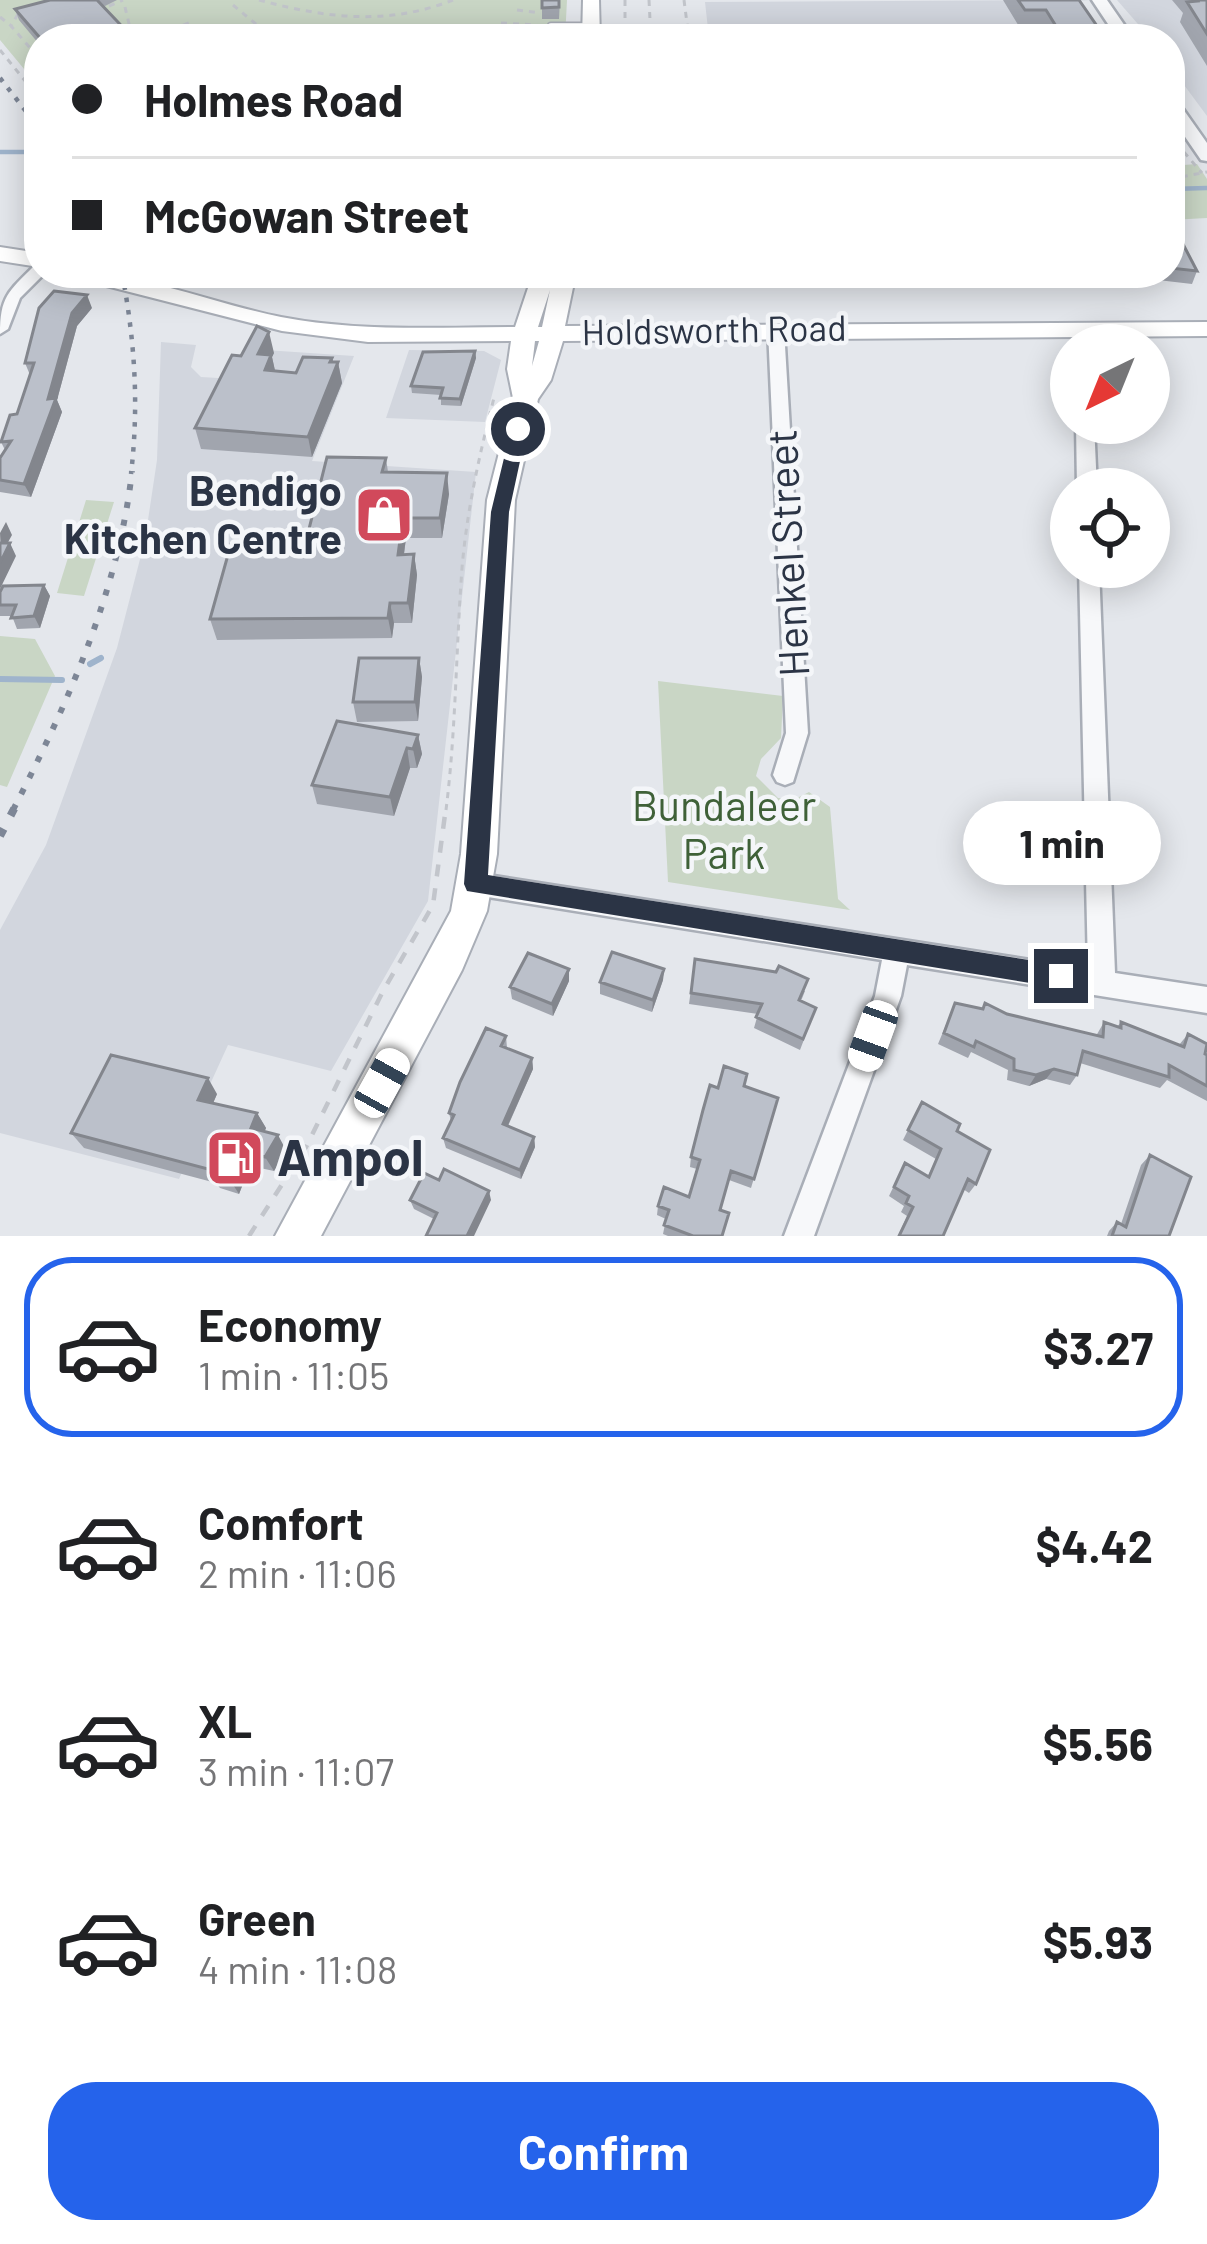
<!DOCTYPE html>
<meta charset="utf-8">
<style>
body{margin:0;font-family:Barlow,sans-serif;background:#f2f2f2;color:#202124;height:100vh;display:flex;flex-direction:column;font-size:45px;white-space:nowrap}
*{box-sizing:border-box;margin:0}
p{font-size:39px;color:#757577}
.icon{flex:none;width:66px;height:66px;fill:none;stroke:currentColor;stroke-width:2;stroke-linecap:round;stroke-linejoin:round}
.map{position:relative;height:1236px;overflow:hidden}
.sheet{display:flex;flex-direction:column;background:#fff;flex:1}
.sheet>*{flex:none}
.banner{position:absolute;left:24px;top:24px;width:1161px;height:264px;border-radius:48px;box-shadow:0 6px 30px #0003;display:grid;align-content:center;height:264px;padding:0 48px;background:#fff}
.needle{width:78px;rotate:223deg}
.tools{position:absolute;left:1050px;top:324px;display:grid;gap:24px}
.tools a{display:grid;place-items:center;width:120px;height:120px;border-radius:50%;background:#fff;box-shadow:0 6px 30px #0003;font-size:60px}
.end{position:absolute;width:54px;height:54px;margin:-27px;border:15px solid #2b3445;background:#fff;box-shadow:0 0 0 6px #fff}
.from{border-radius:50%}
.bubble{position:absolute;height:84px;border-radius:42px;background:#fff;box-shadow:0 6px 30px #0003;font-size:39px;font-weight:700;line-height:84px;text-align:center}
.car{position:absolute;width:36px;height:72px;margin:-36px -18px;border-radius:15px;box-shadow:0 0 9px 3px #0007;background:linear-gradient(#fff 24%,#345 0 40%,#fff 0 76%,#345 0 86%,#fff 0)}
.banner b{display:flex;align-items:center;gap:42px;height:114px;font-size:45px}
.banner b+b{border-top:3px solid #e0e0e0}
.banner i{width:30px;height:30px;background:#202124}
ul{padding:21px 0 0;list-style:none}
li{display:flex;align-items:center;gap:36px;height:180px;margin:0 24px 18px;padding:0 24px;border:6px solid transparent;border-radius:48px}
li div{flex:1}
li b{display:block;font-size:45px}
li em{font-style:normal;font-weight:700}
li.on{border-color:#2563eb}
li>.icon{width:108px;height:108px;stroke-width:1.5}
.cta{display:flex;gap:24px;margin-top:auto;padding:24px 48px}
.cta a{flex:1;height:138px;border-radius:48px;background:#2563eb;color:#fff;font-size:48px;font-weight:700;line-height:138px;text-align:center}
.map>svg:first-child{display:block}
.built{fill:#d2d6de}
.green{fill:#c9d6c5}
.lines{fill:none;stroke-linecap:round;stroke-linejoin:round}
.stream-far1{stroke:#9fb4cc;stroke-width:4.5}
.stream{stroke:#9fb4cc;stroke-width:6}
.service-casing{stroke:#a9aeb7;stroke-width:9}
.minor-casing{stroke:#a9aeb7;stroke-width:5}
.tertiary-casing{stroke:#a9aeb7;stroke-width:5}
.secondary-casing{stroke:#a9aeb7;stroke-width:4}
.path-far1{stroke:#c2c5cb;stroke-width:3;stroke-dasharray:6 6;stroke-linecap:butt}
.path{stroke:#c2c5cb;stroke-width:4.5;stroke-dasharray:12 12;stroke-linecap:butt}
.service{stroke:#f7f8fa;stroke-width:6}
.minor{fill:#f7f8fa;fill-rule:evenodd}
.tertiary{fill:#f7f8fa;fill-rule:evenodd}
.secondary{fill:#fff;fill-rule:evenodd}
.rail-far2{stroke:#7d8696;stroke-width:4.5;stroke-dasharray:4.5 8;stroke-linecap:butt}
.rail-far1{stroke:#7d8696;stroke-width:6;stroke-dasharray:6 12;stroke-linecap:butt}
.rail{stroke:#7d8696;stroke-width:8;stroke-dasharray:8 15;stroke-linecap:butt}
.wall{fill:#a1a5ae}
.shaded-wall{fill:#83868d}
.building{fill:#bbc0ca;stroke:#83868d;stroke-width:3}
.route{fill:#2b3445}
.labels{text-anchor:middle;stroke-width:9;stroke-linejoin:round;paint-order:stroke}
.far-street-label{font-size:36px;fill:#2b3445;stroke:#f4f6f9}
.poi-label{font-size:42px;font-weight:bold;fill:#2b3445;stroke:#f4f6f9;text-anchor:end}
.street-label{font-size:42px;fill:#2b3445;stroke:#f4f6f9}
.park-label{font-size:42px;fill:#3f6138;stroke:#f4f6f9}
.near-poi-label{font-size:51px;font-weight:bold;fill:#2b3445;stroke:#f4f6f9;text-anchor:start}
</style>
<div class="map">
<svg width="1207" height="1236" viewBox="0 0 1207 1236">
<rect width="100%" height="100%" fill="#e4e7ec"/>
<path class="built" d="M1090 0 1077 1 1101 39H943L944 30 708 29 705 2Z
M1117 0H1207V116L1170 66V39H1151Z
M161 342 196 345 191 367 201 377 235 379 252 349 354 356 312 461 476 472 428 901 331 1071 228 1045 207 1091 217 1094 179 1179 0 1133V930L46 845 117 648 145 540 157 460Z
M409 350 484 351 501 360 485 422 386 418Z"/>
<path class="green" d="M0 0H567L565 39H39V87L0 40Z
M708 29 946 30 943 39H710Z
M1197 164 1207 179V218L1170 220V166Z
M86 500 114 502 84 596 57 593Z
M0 636 35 639 55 676 7 787 0 785Z
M658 681 783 696 781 738 761 759 756 776 778 798 795 799 809 792 830 807 838 899 850 910 668 882Z"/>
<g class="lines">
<path class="stream-far1" d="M0 152H38
M1170 189 1207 188"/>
<path class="stream" d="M90 664 101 658
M0 679 62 680"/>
<g class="service-casing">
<path id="service" d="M551 26H591"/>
</g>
<g class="minor-casing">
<path id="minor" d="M39 265V273H45L20 298 8 329 0 334C0 297 8 292 33 267Z
M776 324 784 329 808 733 793 782 785 785 777 782 773 775 786 733 768 329Z
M1076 423H1094L1097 489H1077Z
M1079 567H1099L1115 973 1207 987V1013L907 965 901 996 814 1236H784L875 996 882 960 475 895 466 892 462 884 466 876 475 873 1088 969Z"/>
</g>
<g class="tertiary-casing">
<path id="tertiary" d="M1092 0H1107L1134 39H1118Z
M1170 98 1176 99 1207 143V161L1201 160 1170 115Z"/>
</g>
<g class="secondary-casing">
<path id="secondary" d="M583 0H599L600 39H582Z
M0 247 39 253V267L0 261Z
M72 273C144 273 211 303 281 317 358 332 437 327 515 327L533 273H576L565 326 1207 322V336L563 341 551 380 538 399 515 500 497 854 487 911 462 970 321 1236H275L451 911 461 854 487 500 513 398 507 369 511 341 368 342 282 331 75 278ZM550 290 542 327H538ZM535 341H539L532 366Z"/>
</g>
<path class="path-far1" d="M259 0C326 18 387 26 453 0
M625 0V39
M649 0 651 39
M684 0 689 39
M233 5 274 39
M109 6 123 0
M125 7 130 28 148 35
M517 10 541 13
M18 14 11 26 39 58
M0 17 10 25
M501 23 537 25
M473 38 508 36
M150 39 191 22
M243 39 250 38
M0 50 39 98
M1176 143 1202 173
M1170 179 1207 172
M446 810C456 730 456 649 462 568 467 509 480 452 495 394"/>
<path class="path" d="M249 1236 306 1147 383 991 433 905 446 807"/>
<use href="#service" class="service"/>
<use href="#minor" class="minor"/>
<use href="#tertiary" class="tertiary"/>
<use href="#secondary" class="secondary"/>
<path class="rail-far2" d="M0 78 39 128
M122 273C135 342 139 405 131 474"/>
<path class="rail-far1" d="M13 810C67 705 119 590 132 471"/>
<path class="rail" d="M0 836 15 807"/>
</g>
<path class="wall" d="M50 0H117L105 6 100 4 134 39H39V44L19 20 15 9Z
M542 0H560L559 19H542Z
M1003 0H1079L1106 39H1048L1042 28H1020Z
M1172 0H1207V66L1180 22 1183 13Z
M1170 219 1197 271 1192 284 1098 273H1170Z
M92 308 77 326 57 400 62 412 31 497 0 492V458L5 450 1 442 17 414 30 375 25 363Z
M475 351 476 358 461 406 441 405V395L412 393 411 386Z
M274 353 272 357 275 371 296 373 332 358 333 362H338L342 383 312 457 201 449 195 428 241 356Z
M386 458 388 472 449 494 442 538H406L404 555 414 554 417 575 412 623H394L392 638 217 640 210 619 308 533Z
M44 585 50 596 40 628 17 629 12 616H0V592Z
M419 658 422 677 418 721 357 722 353 702Z
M418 735 422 754 417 768H410L394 816 317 804 312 785Z
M695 959 805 991 801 1001 816 1008 800 1050 754 1028 758 1014 689 1004Z
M664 969 663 980 652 1012 600 994V982Z
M569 981 553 1016 512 999 510 987Z
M955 1003 1096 1036 1104 1022 1117 1027 1121 1022 1179 1045 1188 1034 1207 1055V1101L1167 1080 1160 1088 1080 1063 1077 1075 1070 1085 1046 1079 1029 1086 1007 1080 1008 1070 971 1052 968 1058 938 1044Z
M506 1036 507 1048 532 1058 533 1069 508 1126 534 1137 535 1147 521 1179 446 1148 443 1138 451 1121 449 1113Z
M744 1086 778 1098 751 1188 729 1180 720 1210 723 1236H668L663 1234 666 1219 657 1215 658 1206 689 1197 697 1169 690 1167 691 1157 718 1088Z
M217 1094 213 1103 257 1113 266 1128 264 1132 286 1150 274 1171 250 1166 239 1194 220 1188 216 1183 84 1148 71 1133Z
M922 1102 957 1131 976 1184 969 1193 963 1189 943 1236H898L907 1216 901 1212 904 1206 889 1196 905 1163 928 1176 936 1159 903 1140Z
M1150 1155 1169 1236H1107L1109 1231 1117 1222 1121 1224 1141 1165Z
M439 1180 491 1200 434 1219 414 1209 410 1200Z"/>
<path class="shaded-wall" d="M87 295 92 308 77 326 57 400 62 412 31 497 24 484 48 399 72 313Z
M269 332 274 353 272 357 276 375H263L258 354Z
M475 351 476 358 461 406 460 399Z
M332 358 335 371 338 362 342 383 312 457 308 437Z
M447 473 449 494 442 538 440 518Z
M403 518 406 538 401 575 398 555Z
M6 522 12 535 1 555 0 533Z
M10 543 16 556 0 589V563Z
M414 554 417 575 412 623 408 603Z
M44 585 50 596 40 628 34 616Z
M390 603 394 623 392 638 388 618Z
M419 658 422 677 418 721 415 702Z
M418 735 422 754 417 768 413 749Z
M407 748 410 768 394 816 390 797Z
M569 969V981L553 1016 552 1004Z
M664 969 663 980 652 1012 653 1000Z
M532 1058 533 1069 504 1134 503 1124Z
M1054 1069 1046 1079 1029 1086 1036 1075Z
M208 1078 217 1094 208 1115 198 1100Z
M257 1113 266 1128 260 1143 251 1128Z
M278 1135 286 1150 274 1171 265 1157Z
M534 1137 535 1147 521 1179 520 1170Z
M242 1151 250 1166 239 1194 230 1180Z
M489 1191 491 1200 474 1236H467Z"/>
<path class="building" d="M50 0H97L134 39H41L15 9Z
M542 0H559V7L542 8Z
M1018 0H1079L1106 39H1064L1046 10H1025Z
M1196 0H1207V34L1187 2 1197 1Z
M508 37H539L538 39H508Z
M1170 219 1197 271 1170 268Z
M54 291 87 295 72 313 48 399 56 398 24 484 0 480V458L11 441 1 442 10 415 17 414 34 363H25L39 308Z
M257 326 269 332 258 354 271 355 265 370 296 373 303 357 332 358 330 362H338L308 437 195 428 232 355 241 356Z
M475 351 460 399 440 398 443 388 411 386 423 352Z
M327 457 386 458 382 472 447 473 440 518H403L398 555 414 554 408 603H390L388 618 210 619 231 544H268L271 533H308Z
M0 543H10L0 563Z
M44 585 34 616 11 618 16 605H0V592L3 586Z
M359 658H419L415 702H353Z
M337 721 418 735 413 749 407 748 390 797 312 785Z
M612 952 664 969 653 1000 600 982Z
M528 953 569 969 552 1004 510 987Z
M695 959 776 972 779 966 808 979 799 1000 816 1008 803 1039 756 1017 762 1004 691 993Z
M955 1003 983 1009 985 1003 1007 1014 1103 1037 1104 1022 1121 1028V1022L1184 1047 1188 1034 1207 1044 1205 1054 1207 1055V1086L1169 1065V1077L1083 1051 1077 1075 1054 1069 1036 1075 1014 1070V1059L976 1041 974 1047 944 1033Z
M486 1028 506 1036 501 1046 532 1058 503 1124 534 1137 520 1170 443 1138 454 1115 449 1113 460 1082Z
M111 1055 208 1078 198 1100 257 1113 251 1128 278 1135 265 1157 242 1151 230 1180 211 1174 212 1170 71 1133Z
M724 1066 747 1074 744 1086 778 1098 754 1179 731 1171 720 1210 729 1213 722 1236H693L664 1225 669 1210 658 1206 664 1187 689 1197 700 1160 691 1157 703 1110 710 1085 718 1088Z
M922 1102 960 1124 957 1131 990 1150 976 1184 968 1179 943 1236H899L913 1207 906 1203 909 1196 894 1187 905 1163 929 1177 941 1149 908 1130Z
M1150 1155 1191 1177 1169 1236H1112L1117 1222 1126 1227Z
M444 1169 489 1191 467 1236H426L437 1213 410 1200 424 1173 439 1180Z"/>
<path class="route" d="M512 425 527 429 509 512 488 875 1061 965 1070 968V985L1061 988 467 891 464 884 491 512Z"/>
<defs>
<g id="shop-square" transform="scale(3)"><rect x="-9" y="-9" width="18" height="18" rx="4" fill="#d1495b" stroke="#f4f6f9"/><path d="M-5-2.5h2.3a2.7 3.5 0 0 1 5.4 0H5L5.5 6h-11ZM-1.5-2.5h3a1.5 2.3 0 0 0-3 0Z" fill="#fff"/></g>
<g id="fuel-square" transform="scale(3)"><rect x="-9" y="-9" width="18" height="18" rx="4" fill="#d1495b" stroke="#f4f6f9"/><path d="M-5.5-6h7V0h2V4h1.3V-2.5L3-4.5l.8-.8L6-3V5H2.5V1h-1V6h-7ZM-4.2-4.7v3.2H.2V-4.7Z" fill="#fff"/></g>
</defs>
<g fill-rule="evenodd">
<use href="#shop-square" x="384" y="515"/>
<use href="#fuel-square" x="235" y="1158"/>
</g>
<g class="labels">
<g class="far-street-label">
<text transform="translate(714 330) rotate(-1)" y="13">Holdsworth Road</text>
</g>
<g class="poi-label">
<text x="342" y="506">Bendigo<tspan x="342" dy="48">Kitchen Centre</tspan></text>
</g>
<g class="street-label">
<text transform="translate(788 553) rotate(-93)" y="15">Henkel Street</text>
</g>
<g class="park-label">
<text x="724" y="821">Bundaleer<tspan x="724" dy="48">Park</tspan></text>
</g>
<g class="near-poi-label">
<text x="277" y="1176">Ampol</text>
</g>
</g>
</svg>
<div class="tools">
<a><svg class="needle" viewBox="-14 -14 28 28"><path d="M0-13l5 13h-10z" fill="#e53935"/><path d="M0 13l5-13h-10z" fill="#757577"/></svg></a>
<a><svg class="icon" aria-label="locate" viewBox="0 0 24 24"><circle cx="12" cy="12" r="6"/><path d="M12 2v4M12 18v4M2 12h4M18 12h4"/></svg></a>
</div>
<i class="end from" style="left:518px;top:429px"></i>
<i class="end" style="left:1061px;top:976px"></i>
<div class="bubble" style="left:963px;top:801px;width:198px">1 min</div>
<i class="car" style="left:873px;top:1036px;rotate:200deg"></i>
<i class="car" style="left:382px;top:1083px;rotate:29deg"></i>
<div class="banner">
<b><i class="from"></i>Holmes Road</b>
<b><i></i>McGowan Street</b>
</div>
</div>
<section class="sheet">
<ul>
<li class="on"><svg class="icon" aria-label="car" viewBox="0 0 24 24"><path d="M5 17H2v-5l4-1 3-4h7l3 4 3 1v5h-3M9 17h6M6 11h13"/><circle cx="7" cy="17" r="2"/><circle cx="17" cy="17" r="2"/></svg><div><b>Economy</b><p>1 min · 11:05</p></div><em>$3.27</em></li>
<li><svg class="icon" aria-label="car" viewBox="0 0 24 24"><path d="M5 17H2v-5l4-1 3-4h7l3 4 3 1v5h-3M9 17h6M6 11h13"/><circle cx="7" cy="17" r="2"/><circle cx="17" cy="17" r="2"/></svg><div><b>Comfort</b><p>2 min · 11:06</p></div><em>$4.42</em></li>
<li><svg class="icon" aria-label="car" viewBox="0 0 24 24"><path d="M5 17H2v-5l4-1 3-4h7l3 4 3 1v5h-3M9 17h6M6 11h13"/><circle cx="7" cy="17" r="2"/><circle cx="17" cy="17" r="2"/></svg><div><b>XL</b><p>3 min · 11:07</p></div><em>$5.56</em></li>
<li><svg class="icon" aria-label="car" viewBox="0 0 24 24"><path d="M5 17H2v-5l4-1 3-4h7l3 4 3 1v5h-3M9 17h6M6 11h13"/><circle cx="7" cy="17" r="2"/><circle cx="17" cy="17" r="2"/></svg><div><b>Green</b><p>4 min · 11:08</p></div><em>$5.93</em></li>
</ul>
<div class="cta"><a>Confirm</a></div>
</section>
